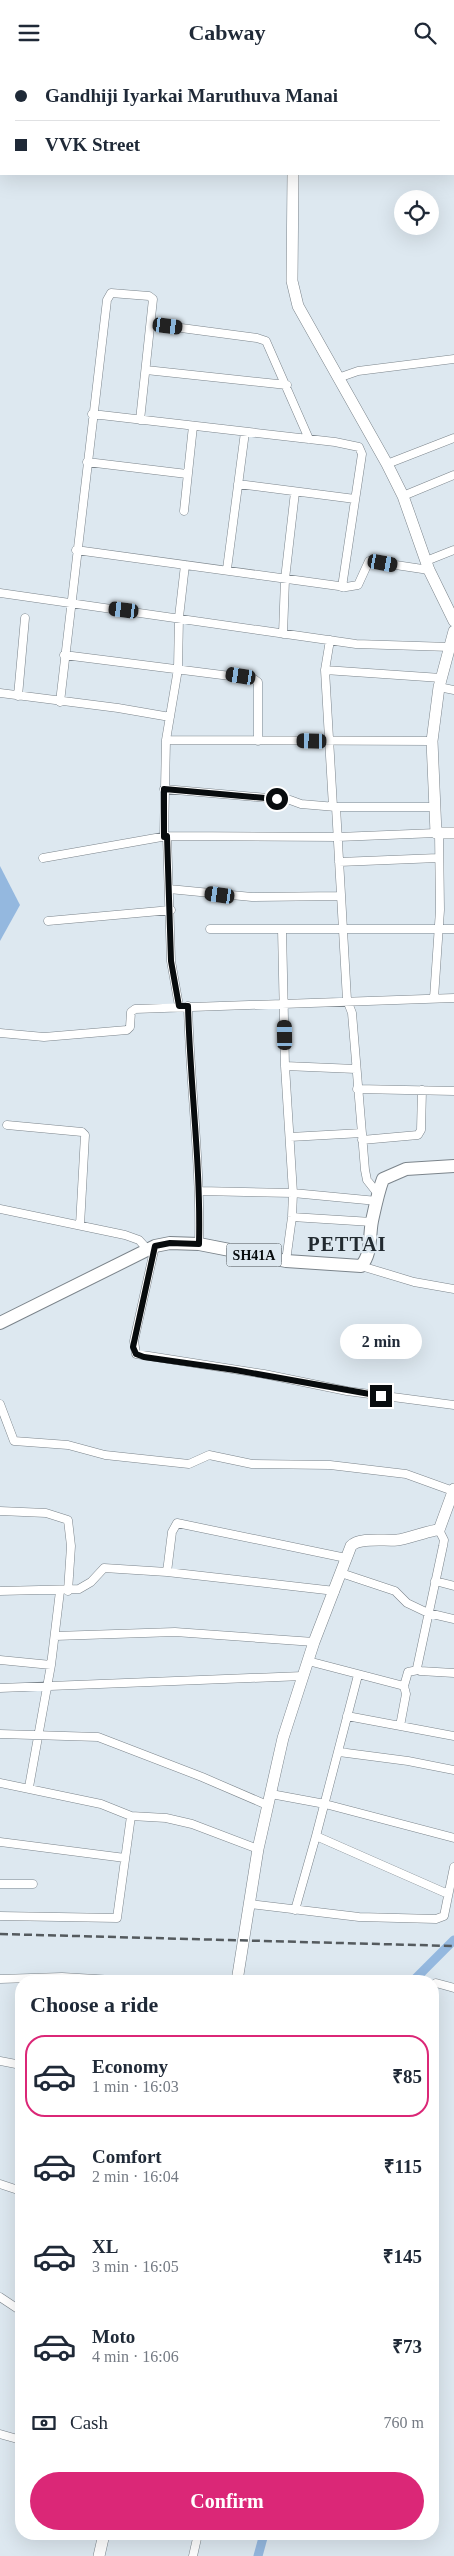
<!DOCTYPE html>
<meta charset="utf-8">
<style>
body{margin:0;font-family:"Times New Roman",serif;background:#f6f6f7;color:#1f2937;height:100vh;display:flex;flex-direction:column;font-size:19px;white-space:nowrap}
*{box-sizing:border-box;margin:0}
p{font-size:16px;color:#747a83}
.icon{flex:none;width:28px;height:28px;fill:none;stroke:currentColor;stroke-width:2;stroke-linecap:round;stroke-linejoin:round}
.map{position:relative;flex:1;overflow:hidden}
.sheet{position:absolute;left:15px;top:1910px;width:424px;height:565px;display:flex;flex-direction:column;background:#fff;border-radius:20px;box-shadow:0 5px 20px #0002}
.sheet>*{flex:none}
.hud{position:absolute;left:0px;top:0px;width:455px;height:110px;box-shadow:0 5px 20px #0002;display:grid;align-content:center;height:110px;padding:0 15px;background:#fff}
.controls{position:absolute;left:394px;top:125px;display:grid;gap:10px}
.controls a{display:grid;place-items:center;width:45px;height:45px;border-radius:50%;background:#fff;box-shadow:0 5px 20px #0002;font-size:25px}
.end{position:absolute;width:22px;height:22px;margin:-11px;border:6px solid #080c0e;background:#fff;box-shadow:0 0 0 2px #fff}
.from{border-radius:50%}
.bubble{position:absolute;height:35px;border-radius:18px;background:#fff;box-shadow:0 5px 20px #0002;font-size:16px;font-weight:800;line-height:35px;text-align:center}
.car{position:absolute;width:15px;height:30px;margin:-15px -8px;border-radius:6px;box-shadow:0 0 4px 1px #0007;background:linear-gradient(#222 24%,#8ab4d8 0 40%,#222 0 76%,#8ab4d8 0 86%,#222 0)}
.hud b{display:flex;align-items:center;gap:18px;height:48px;font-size:19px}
.hud b+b{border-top:1px solid #e0e1e3}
.hud i{width:12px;height:12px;background:#1f2937}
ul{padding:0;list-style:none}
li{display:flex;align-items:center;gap:15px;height:82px;margin:0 10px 8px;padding:0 5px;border:2px solid transparent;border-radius:20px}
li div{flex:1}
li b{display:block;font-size:19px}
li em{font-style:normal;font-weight:800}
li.on{border-color:#db2777}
li>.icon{width:45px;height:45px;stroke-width:1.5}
h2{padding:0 15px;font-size:22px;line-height:60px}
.pay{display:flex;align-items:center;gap:12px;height:55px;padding:0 15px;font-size:19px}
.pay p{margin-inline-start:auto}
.button{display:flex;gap:10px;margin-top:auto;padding:10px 15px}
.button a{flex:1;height:58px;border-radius:30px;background:#db2777;color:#fff;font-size:20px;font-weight:800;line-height:58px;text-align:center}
header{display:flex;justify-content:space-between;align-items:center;height:65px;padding:0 15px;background:#fff;font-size:22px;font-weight:800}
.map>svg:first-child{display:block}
.water{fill:#94b8df}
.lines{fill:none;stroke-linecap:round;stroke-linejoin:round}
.canal{stroke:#94b8df;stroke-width:9}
.street-casing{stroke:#7b848b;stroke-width:9}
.secondary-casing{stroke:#7b848b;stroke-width:12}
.primary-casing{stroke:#7b848b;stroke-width:14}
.street{stroke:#fff;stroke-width:8}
.secondary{stroke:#fff;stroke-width:11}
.primary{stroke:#fff;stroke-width:12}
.rail{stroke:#545a5e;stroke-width:2.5;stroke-dasharray:8 4;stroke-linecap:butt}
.route{stroke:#080c0e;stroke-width:6}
.labels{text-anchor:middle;stroke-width:4.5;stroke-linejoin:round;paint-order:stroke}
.shield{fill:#dde8f0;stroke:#484e52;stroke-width:1}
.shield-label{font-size:14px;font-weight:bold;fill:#080c0e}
.district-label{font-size:20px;font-weight:bold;letter-spacing:1px;fill:#222a30;stroke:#dde8f0}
</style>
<header><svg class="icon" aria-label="menu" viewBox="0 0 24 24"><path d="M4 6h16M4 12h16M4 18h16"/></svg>Cabway<svg class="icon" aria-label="search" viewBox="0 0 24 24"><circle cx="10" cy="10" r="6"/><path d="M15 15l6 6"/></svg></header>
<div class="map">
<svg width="454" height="2491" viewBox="0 0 454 2491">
<rect width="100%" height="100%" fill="#dde8f0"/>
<path class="water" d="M0 801 20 840 0 876Z"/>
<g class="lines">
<path class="canal" d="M413 1916 454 1875
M258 2491 264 2469"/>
<g class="street-casing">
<path id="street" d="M151 259 257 273 266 276 309 374
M146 305 287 320
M338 313 358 306 454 294
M92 349 335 377 359 382 362 389 342 522
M87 397 187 409
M387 399 454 373
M238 419 355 434
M403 431 454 410
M184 446 193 361
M76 485 346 522 358 520 369 496 429 505
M426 496 454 485
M227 504 245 367
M0 528 356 579 450 582
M283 569 285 514 295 427
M330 575 325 605 333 742
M64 590 254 614 258 617V676
M325 605 441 613
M439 622 454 625
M0 628 118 643 170 652
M18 631 25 553
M60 637 107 235 111 228 149 231 153 234 140 355
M166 675 432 676
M164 724 290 735 301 739 336 742H435
M336 742 347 935 352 948 365 1105 367 1115 378 1129
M167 771 171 896 179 941
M164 772 166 675 178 604 179 552 185 500
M43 793 167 771 338 772 436 768
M339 797 438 793
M169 824 252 832 341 831
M48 856 171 845
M210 864H454
M282 864 285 1001 293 1128 292 1152 286 1196
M434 933 440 845 439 768
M188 941C190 1020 201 1099 199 1179
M0 968 44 972 127 965 130 962 131 947 135 944 454 933
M285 1001 356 1004
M357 1024 454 1026
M7 1060 82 1067 85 1070 80 1160
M290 1072 362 1068
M362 1075 418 1070 421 1065 422 1025
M200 1126 293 1128 377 1136
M0 1144 125 1170 139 1175 148 1185
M292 1152 372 1157
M155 1181 134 1276 136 1289 264 1309 347 1326 454 1340
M361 1201 414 1217 454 1224
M0 1339 14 1376 68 1380 105 1390 189 1399 209 1390 252 1399 330 1400 406 1409 453 1426
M0 1446 46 1448 68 1455 71 1481 68 1526
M439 1465 444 1475 443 1481 417 1603 420 1606 454 1608
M167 1507 172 1467 177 1458 346 1493
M341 1508 395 1526 407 1538 428 1548 454 1554
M435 1516 454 1521
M0 1526 79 1524 91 1517 104 1503 167 1507 335 1526
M55 1571 175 1567 314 1577
M0 1595 51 1600
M308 1596 404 1621 406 1629 400 1661
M358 1610 316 1771 448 1829
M404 1621 408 1607 418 1605
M0 1623 303 1611
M347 1651 454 1671
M0 1669 98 1672 202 1712 267 1740
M339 1687 408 1696 454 1705
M0 1718 101 1739 131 1751 166 1753 192 1759 258 1784
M29 1722 51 1600 60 1526
M271 1729 325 1739 454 1773
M0 1777 125 1793
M0 1819H33
M250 1839 359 1852 436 1854 444 1851 454 1802
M295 1845 316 1771
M0 1851 117 1853 131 1751
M0 1914 62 1912 130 1916
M436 1918 454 1923
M0 1996 21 2000
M0 2119 21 2126
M0 2232 21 2246
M0 2369 21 2375
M193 2491 198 2469"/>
</g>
<g class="secondary-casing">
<path id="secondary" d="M295 1V0
M293 109 292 216 298 241 387 399 403 431 429 505 454 556
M454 566 439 622 432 676 436 768H454
M237 1916 258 1784 283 1673 314 1577 351 1481C359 1472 384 1476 397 1475 407 1474 433 1464 439 1465L454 1424
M99 2491 104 2469"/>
</g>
<g class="primary-casing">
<path id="primary" d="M0 1258 155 1181 170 1178 199 1179 286 1196 361 1201C372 1189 369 1171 372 1156 375 1142 378 1127 383 1114L406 1104 454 1101"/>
</g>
<use href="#street" class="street"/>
<use href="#secondary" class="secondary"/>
<use href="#primary" class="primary"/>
<path class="rail" d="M0 1869 454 1881"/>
</g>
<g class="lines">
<path class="route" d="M277 734 164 724V772L167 771 171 896 179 941H188C190 1020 201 1099 199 1179L170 1178 155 1181 133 1282 136 1289 144 1292 235 1305 381 1331"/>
</g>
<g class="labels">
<rect class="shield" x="226.5" y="1178.5" width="55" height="23" rx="4"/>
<g class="shield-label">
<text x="254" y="1195">SH41A</text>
</g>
<g class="district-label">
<text x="347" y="1186">PETTAI</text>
</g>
</g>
</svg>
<div class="controls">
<a><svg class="icon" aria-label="locate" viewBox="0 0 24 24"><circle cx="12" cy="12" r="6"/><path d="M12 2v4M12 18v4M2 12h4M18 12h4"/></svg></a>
</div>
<i class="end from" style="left:277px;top:734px"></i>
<i class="end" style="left:381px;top:1331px"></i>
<div class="bubble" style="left:340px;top:1259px;width:82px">2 min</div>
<i class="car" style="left:168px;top:261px;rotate:97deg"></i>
<i class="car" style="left:383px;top:498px;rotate:100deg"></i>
<i class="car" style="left:124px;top:545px;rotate:277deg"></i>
<i class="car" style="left:241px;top:611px;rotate:279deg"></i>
<i class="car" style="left:312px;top:676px;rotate:271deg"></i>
<i class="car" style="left:220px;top:830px;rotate:278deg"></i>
<i class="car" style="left:285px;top:970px;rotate:359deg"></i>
<div class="hud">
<b><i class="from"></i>Gandhiji Iyarkai Maruthuva Manai</b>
<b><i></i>VVK Street</b>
</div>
<section class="sheet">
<h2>Choose a ride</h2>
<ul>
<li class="on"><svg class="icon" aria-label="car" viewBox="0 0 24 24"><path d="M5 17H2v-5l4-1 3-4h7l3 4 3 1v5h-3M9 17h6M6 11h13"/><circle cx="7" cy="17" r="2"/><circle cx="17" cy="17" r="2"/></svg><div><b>Economy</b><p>1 min · 16:03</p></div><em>₹85</em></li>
<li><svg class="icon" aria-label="car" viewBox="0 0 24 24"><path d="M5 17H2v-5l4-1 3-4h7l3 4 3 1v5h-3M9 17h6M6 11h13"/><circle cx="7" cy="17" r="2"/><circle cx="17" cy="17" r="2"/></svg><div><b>Comfort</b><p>2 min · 16:04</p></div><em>₹115</em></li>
<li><svg class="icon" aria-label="car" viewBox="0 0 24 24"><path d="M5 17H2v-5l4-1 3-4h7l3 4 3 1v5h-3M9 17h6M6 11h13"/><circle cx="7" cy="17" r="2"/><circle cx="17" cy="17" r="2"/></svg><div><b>XL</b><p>3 min · 16:05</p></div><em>₹145</em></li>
<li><svg class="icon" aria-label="car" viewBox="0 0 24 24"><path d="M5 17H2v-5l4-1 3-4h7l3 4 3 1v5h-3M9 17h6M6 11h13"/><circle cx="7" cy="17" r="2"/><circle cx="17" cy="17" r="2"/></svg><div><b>Moto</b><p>4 min · 16:06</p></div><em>₹73</em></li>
</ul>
<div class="pay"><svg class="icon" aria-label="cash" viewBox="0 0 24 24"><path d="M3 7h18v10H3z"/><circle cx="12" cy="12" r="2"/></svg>Cash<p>760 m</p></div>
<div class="button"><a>Confirm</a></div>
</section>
</div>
